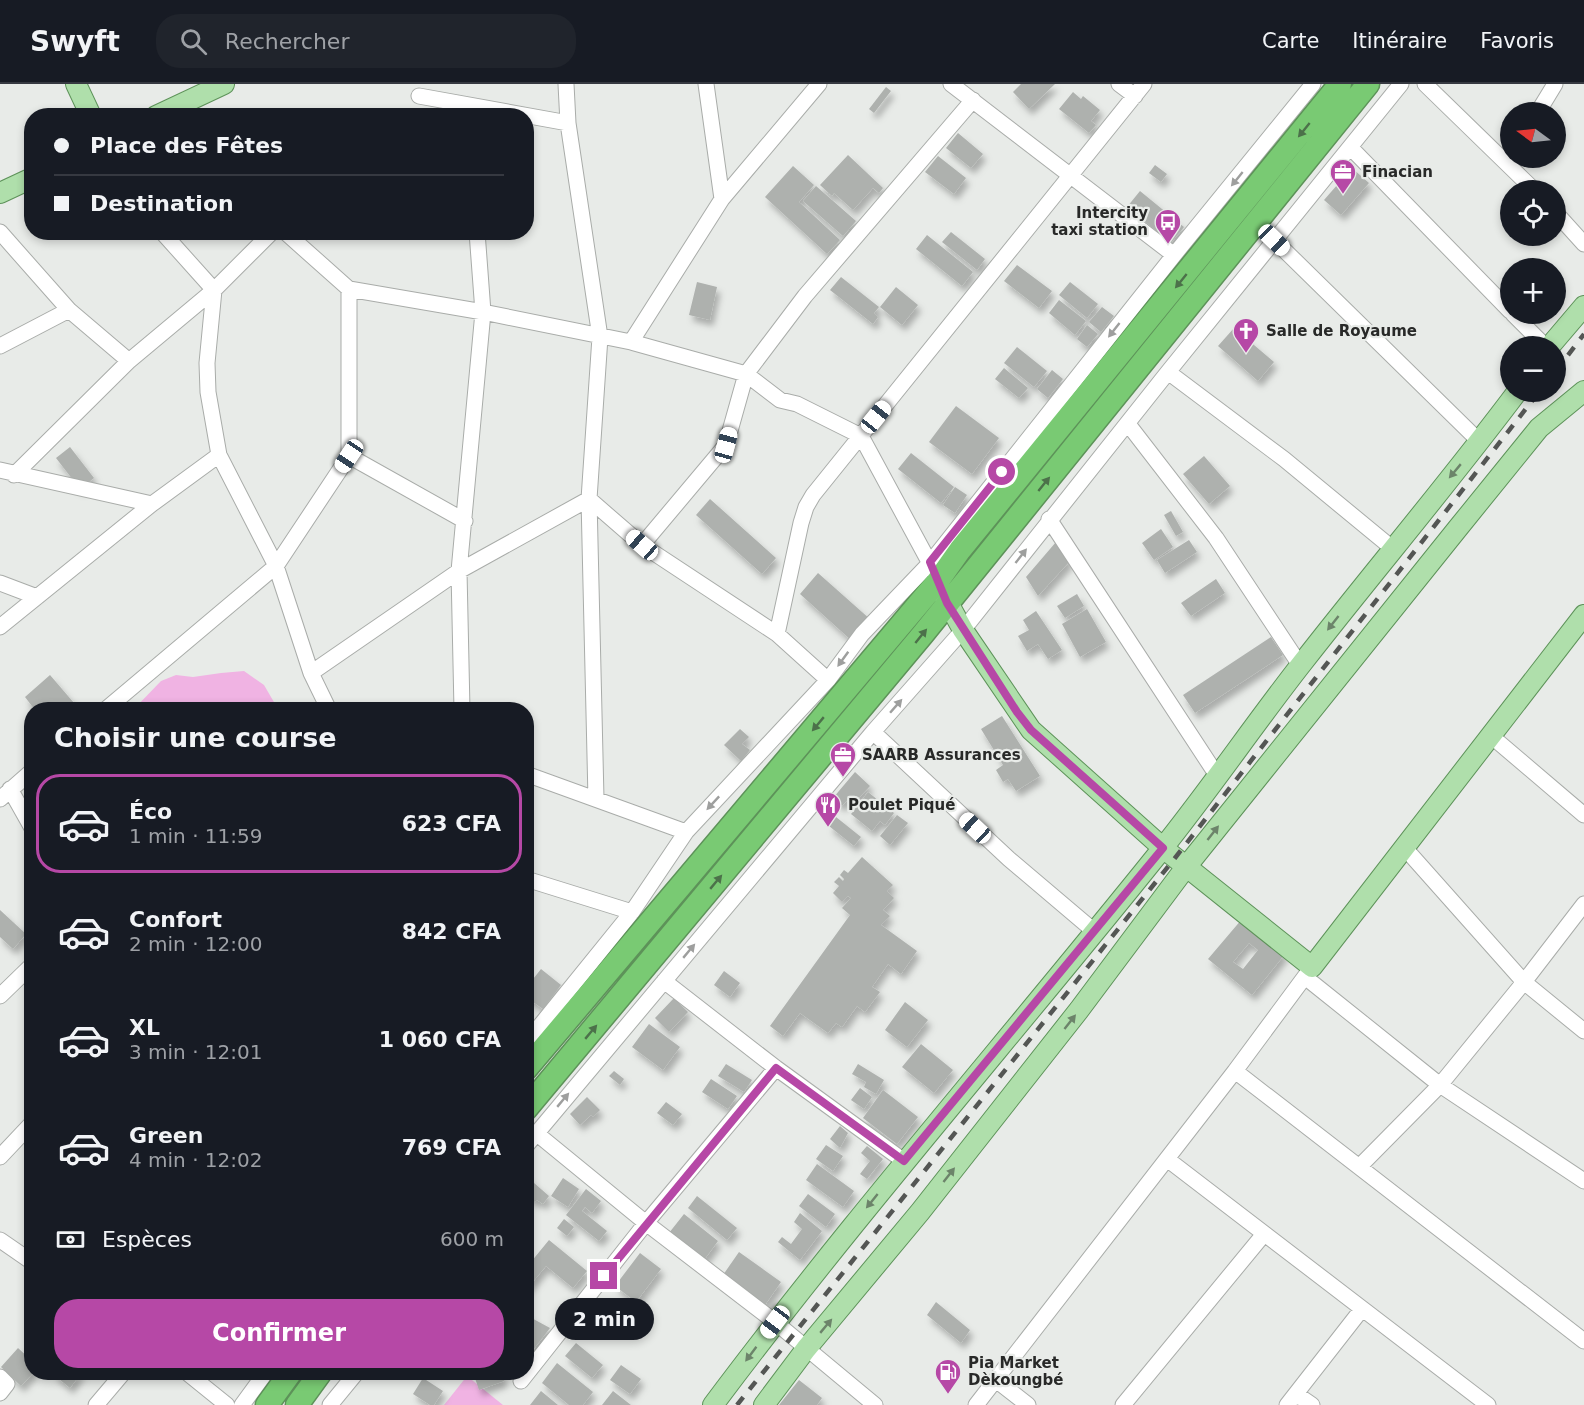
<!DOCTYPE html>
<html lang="fr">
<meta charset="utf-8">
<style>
body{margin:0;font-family:"DejaVu Sans",sans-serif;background:#20242c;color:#f1f3f6;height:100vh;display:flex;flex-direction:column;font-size:22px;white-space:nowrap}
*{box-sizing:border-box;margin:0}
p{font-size:20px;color:#9ea1a6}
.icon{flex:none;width:33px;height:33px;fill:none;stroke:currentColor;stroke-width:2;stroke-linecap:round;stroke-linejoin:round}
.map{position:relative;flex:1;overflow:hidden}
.sheet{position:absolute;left:24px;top:618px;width:510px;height:678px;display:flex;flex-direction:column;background:#171b24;border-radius:24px;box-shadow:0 3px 9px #0003}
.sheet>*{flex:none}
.top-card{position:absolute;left:24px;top:24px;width:510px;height:132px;border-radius:24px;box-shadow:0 3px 9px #0003;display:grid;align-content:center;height:132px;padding:0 30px;background:#171b24}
.needle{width:39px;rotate:285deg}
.tools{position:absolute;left:1500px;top:18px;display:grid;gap:12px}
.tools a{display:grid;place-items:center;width:66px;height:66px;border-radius:50%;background:#171b24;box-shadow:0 3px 9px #0003;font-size:30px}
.end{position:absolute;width:27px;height:27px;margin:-14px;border:8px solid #b648a6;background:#fff;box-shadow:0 0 0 3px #fff}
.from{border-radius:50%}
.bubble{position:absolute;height:42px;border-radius:21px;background:#171b24;box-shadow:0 3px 9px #0003;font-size:20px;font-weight:700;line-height:42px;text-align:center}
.car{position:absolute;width:18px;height:36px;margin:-18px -9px;border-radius:8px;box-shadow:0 0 4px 2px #0007;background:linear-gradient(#fff 24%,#345 0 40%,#fff 0 76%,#345 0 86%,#fff 0)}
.top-card b{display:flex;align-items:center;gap:21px;height:57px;font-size:22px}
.top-card b+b{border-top:2px solid #363941}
.top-card i{width:15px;height:15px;background:#f1f3f6}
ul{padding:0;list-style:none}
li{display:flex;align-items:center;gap:18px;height:99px;margin:0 12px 9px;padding:0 18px;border:3px solid transparent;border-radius:24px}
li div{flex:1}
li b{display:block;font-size:22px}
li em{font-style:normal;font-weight:700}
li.on{border-color:#b648a6}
li>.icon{width:54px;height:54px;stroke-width:1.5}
h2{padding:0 30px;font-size:27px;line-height:72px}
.pay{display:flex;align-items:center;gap:15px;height:66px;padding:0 30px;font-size:22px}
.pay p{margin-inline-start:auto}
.action{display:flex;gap:12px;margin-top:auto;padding:12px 30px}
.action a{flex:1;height:69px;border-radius:24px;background:#b648a6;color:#fff;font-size:24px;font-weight:700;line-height:69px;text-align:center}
header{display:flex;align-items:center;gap:36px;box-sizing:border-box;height:84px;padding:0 30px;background:#171b24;border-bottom:2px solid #363941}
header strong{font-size:28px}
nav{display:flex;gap:33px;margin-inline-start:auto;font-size:21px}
.search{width:420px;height:54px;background:#20242c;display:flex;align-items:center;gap:15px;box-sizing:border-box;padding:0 21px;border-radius:24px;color:#9ea1a6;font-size:22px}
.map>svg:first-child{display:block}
.green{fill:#f0b3e3}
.building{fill:#aeb1ae;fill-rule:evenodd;filter:url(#shadow)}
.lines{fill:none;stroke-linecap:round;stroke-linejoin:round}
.minor-casing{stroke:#a9aca9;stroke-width:17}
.major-casing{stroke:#5d9259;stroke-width:22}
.highway-casing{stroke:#5d9259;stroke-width:25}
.minor{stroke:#fff;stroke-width:15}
.major{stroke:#afdfab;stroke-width:20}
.highway{stroke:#79ca73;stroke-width:22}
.rail{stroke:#545654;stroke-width:4.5;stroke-dasharray:10 10;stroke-linecap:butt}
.oneway{fill:#4c714a}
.oneway2{fill:#9e9f9e}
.oneway3{fill:#6c846a}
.route{stroke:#b648a6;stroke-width:8}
.labels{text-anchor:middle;stroke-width:4.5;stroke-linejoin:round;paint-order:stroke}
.poi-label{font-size:15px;font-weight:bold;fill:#282928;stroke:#e8ebe8;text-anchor:start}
</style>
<header>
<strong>Swyft</strong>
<div class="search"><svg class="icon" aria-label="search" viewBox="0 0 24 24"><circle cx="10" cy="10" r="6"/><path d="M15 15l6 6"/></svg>Rechercher</div>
<nav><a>Carte</a><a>Itinéraire</a><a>Favoris</a></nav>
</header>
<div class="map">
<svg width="1584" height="1321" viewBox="0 0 1584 1321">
<defs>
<filter id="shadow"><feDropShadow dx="3.5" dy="6" stdDeviation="3" flood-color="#0004"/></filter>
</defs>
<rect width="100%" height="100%" fill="#e8ebe8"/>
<path class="green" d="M244 587 264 601 278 625H134L161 597 176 591 193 593 221 589Z
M467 1292 503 1321H444Z"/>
<path class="building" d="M1021 0H1055L1029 25 1013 8Z
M886 3 891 7 874 29 869 25Z
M1073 8 1081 15 1083 12 1100 26 1091 37 1096 41 1089 49 1059 25Z
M958 49 983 70 971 84 946 64Z
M848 71 883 104 879 109 873 104 853 126 834 109 832 112 820 101Z
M938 72 966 94 954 110 925 88Z
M1155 81 1167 90 1161 98 1149 89Z
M793 82 814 101 799 118 840 156 827 170 765 113Z
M1352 84 1369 99 1341 131 1324 116Z
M816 102 856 137 843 152 803 117Z
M1140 107 1184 143 1171 159 1127 123Z
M951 148 985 175 977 186 942 158Z
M927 151 973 188 962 202 916 165Z
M1017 181 1052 207 1039 224 1004 197Z
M841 193 879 223 874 229 878 233 873 240 830 206Z
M697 198 717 203 710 236 689 231Z
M1070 198 1098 220 1087 234 1059 211Z
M896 203 918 221 902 241 880 223Z
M1059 216 1086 237 1075 251 1049 229Z
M1102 223 1114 232 1101 248 1089 238Z
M1087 241 1098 250 1087 263 1077 255Z
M1234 244 1274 278 1258 297 1218 262Z
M1017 263 1047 287 1034 303 1004 279Z
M1004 284 1028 304 1019 314 995 295Z
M1052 286 1063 295 1048 314 1037 305Z
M956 322 999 354 972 390 929 358Z
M70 363 94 394 80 405 56 374Z
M911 369 954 403 941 419 898 385Z
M1204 372 1230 402 1209 420 1183 390Z
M955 403 967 411 955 429 943 421Z
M710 415 776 474 762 490 696 431Z
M1171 427 1183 448 1176 452 1164 431Z
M1161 445 1173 463 1154 476 1142 459Z
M1189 456 1197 468 1165 489 1157 476Z
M1056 458 1070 477 1038 512 1026 493Z
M818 489 871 536 852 557 800 510Z
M1216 495 1225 509 1191 532 1181 519Z
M1077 510 1084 522 1065 534 1057 522Z
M1087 525 1106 558 1080 573 1062 540Z
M1036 527 1062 566 1048 575 1038 560 1027 567 1018 552 1029 546 1023 536Z
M1271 553 1283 571 1195 629 1183 611Z
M50 591 80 626H35L25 613Z
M1002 632 1040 692 1016 707 1008 695 1003 698 996 686 1003 681 981 645Z
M740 645 749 653 742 660 750 666 741 677 724 661Z
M855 688 870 702 856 717 851 712 842 722 833 714Z
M868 708 894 729 885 741 880 737 872 747 851 730Z
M897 731 908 739 890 761 880 752Z
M836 733 861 753 854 762 829 742Z
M862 773 893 801 887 807 894 814 883 826 890 832 881 841 917 867 901 890 888 880 872 903 880 908 865 928 857 922 842 943 836 939 828 949 800 929 783 952 770 942 850 831 842 824 851 814 848 812 842 818 833 809 839 802 834 798 839 793 843 797 844 795 840 791 844 786 848 789Z
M0 826 26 850 13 865 0 853Z
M1242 835 1285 870 1252 911 1208 875ZM1249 859 1258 866 1243 885 1233 878Z
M541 885 561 901 543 925 526 913V904Z
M724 887 740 899 730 913 714 901Z
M674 914 688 928 669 948 655 934Z
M905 918 928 936 907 963 885 946Z
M649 940 680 963 663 986 632 963Z
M921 960 953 986 934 1009 902 983Z
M726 980 752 996 744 1008 718 992Z
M858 980 884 996 876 1010 864 1003 866 998 852 990Z
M614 987 624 995 620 1001 609 992Z
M711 995 737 1012 728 1025 702 1008Z
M860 1004 872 1013 864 1025 851 1016Z
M883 1006 918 1033 897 1060 863 1034Z
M587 1013 600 1026 593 1033 591 1031 580 1041 570 1030Z
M666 1018 682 1030 673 1041 657 1029Z
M840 1042 848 1049 840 1064 830 1055Z
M826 1061 843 1072 833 1087 816 1075Z
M867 1062 883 1075 867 1095 860 1090 870 1077 861 1069Z
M817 1080 854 1107 843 1123 806 1096Z
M526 1092 549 1112 543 1120 537 1116 535 1118 526 1111Z
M563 1094 579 1105 568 1123 551 1112Z
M586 1105 601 1117 592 1129 585 1123 582 1127 607 1147 599 1157 566 1131Z
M808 1110 835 1130 826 1143 799 1122Z
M697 1112 737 1144 727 1156 688 1124Z
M800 1129 822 1147 800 1176 778 1158 782 1153 791 1160 802 1145 794 1138Z
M684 1130 718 1157 704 1176 669 1149Z
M564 1135 574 1143 567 1152 557 1144Z
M549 1156 587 1187 573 1204 546 1182 526 1206V1184Z
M739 1168 781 1198 765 1221 723 1191Z
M640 1169 661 1185 636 1218 615 1202Z
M936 1218 970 1246 961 1259 927 1231Z
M526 1231 550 1244 526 1275Z
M576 1259 603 1281 592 1294 565 1272Z
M18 1264 32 1277V1288H34L21 1302 1 1283Z
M557 1279 593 1308 583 1321H569L542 1299Z
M621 1281 641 1295 630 1310 610 1296Z
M54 1288H82L70 1304 53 1290Z
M486 1288H502L504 1297 479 1306 475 1294Z
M423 1294 443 1307 434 1321H430L413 1310Z
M799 1296 822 1314 817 1321H779Z
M541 1307 558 1321H530Z
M613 1307 631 1321H602Z"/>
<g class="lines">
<g class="minor-casing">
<path id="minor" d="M566 0 568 39 600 253 589 415 596 715
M706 0 722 115
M951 0 1174 171
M1119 0 1135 12
M1425 0 1534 106
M419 12 568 39
M1538 28 1555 0
M1351 64 1510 227
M1556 129 1584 160
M0 148 69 226 129 277
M162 148 214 206 207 279 208 308 219 371 276 482 311 589 329 626
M285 148 349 205 483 228 631 258 746 290 780 316 797 320 861 352 934 487
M1274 156 1480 358
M1513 230 1545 262
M631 258 722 115 819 0
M0 262 69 226
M1168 288 1284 375 1392 464
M1128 340 1216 454 1300 581
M349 372 465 437
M0 386 152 420
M14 391 129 277 214 206 272 148
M589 415 642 461 777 550 828 596
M1049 435 1218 693
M642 461 726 361 746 290 805 212 973 16
M0 499 37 513
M0 543 152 420 219 371
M777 550 801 439 806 423 813 411 1144 0
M311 589 459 487 589 415
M105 626 276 482 349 372V205
M462 626 459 487 483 228 477 148
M873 648 1009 775 1094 847
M1490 651 1584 731
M526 690 686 748
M10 705 32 744
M0 715 32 687
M1403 762 1524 898 1584 947
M526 795 632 828
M1305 893 1440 1001 1584 1097
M664 897 776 984 904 1077
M0 912 32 881
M526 959 632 828 686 748 828 596 862 550 930 479 1174 171 1313 0
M1235 987 1584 1257
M536 1049 646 1139 775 1238 875 1321
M526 1062 873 648 963 546 1168 288 1401 0
M0 1073 32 1039
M1167 1075 1488 1321
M1359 1083 1440 1001 1524 898 1584 820
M0 1156 32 1178
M186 1288 227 1321
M0 1293 7 1300 0 1309
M996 1296 1028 1321
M521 1297 646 1139 776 984
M1296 1310 1312 1321
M96 1321 124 1288
M242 1321 266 1288
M330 1321 357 1288
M976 1321 1235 987 1312 883
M1123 1321 1264 1150
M1287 1321 1362 1225"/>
</g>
<g class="major-casing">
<path id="major" d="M76 0 91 32
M156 32 224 0
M0 109 32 94
M1550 262 1584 222
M942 508 963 546 1031 646 1163 764 1312 883 1584 531
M713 1321C856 1130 1013 951 1162 765 1211 704 1255 639 1303 578 1374 487 1448 400 1517 308
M764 1321 806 1265 920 1128 1079 926 1186 783 1458 444 1539 344 1584 307"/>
</g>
<g class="highway-casing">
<path id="highway" d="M526 985 938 497 960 466 1340 0
M526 1025 923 550 1368 0
M267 1321 291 1288
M297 1321 321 1288"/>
</g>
<use href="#minor" class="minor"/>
<use href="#major" class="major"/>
<use href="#highway" class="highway"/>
<path class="rail" d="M1556 287 1584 250
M737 1321 1175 774 1539 308"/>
</g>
<defs><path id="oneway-solid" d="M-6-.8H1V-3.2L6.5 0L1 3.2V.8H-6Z" transform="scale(1.5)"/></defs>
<g class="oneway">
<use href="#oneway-solid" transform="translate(1304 46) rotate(129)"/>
<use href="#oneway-solid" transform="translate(1181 197) rotate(129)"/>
<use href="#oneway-solid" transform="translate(1044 400) rotate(-51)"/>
<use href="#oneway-solid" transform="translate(921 552) rotate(-51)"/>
<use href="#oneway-solid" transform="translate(818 640) rotate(130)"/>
<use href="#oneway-solid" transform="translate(716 798) rotate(-50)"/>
<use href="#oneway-solid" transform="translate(591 948) rotate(-50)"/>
</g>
<g class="oneway2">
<use href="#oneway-solid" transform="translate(1237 95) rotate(129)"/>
<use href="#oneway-solid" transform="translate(1114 246) rotate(128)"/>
<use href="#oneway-solid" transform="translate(1021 472) rotate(-52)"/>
<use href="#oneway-solid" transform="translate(843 575) rotate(126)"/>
<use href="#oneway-solid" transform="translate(896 622) rotate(-49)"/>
<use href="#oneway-solid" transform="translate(713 719) rotate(133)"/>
<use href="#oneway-solid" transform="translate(689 867) rotate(-50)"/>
<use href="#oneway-solid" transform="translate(563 1016) rotate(-50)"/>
</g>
<g class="oneway3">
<use href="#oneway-solid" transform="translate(1455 387) rotate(130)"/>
<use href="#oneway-solid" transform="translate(1333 539) rotate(128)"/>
<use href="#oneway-solid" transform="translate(1213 749) rotate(-52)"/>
<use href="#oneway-solid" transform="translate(1070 938) rotate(-52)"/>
<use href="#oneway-solid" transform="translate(949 1091) rotate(-52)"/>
<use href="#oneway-solid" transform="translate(872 1117) rotate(129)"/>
<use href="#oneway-solid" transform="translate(826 1242) rotate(-50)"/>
<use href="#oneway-solid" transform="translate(751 1270) rotate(127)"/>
</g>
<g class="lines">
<path class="route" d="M604 1192 776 984 904 1077 1163 764 1031 646 1017 628 947 519 930 478 1002 388"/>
</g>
<defs>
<g id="office-pin" transform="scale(1.35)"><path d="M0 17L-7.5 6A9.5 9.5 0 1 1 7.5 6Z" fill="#b648a6" stroke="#e8ebe8"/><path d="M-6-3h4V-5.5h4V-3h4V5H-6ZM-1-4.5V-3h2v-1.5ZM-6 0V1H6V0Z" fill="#fff"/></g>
<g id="bus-pin" transform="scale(1.35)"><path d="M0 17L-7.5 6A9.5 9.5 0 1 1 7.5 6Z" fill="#b648a6" stroke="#e8ebe8"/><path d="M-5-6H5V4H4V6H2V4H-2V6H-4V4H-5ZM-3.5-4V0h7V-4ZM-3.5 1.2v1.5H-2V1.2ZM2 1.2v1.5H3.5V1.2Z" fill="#fff"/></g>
<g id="church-pin" transform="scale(1.35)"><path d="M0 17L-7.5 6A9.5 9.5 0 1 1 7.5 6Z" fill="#b648a6" stroke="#e8ebe8"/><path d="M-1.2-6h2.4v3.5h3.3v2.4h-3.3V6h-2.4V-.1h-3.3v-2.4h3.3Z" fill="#fff"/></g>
<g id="restaurant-pin" transform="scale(1.35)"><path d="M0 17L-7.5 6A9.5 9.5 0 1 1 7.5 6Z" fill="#b648a6" stroke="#e8ebe8"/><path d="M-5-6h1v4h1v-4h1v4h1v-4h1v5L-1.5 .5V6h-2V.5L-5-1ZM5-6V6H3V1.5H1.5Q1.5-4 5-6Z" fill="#fff"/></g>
<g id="fuel-pin" transform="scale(1.35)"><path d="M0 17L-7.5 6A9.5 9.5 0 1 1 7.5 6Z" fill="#b648a6" stroke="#e8ebe8"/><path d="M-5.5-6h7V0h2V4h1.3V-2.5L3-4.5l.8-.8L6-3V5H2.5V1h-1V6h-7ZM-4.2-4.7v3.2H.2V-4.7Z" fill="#fff"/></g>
</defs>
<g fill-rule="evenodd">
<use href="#office-pin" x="1343" y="88"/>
<use href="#bus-pin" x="1168" y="138"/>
<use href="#church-pin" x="1246" y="247"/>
<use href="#office-pin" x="843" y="671"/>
<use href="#restaurant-pin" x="828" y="721"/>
<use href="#fuel-pin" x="948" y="1288"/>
</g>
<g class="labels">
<g class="poi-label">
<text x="1362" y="93">Finacian</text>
<text x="1148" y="134" text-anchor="end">Intercity<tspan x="1148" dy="17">taxi station</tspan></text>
<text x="1266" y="252">Salle de Royaume</text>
<text x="862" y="676">SAARB Assurances</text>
<text x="848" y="726">Poulet Piqué</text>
<text x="968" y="1284">Pia Market<tspan x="968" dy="17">Dèkoungbé</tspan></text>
</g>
</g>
</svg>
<div class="tools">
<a><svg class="needle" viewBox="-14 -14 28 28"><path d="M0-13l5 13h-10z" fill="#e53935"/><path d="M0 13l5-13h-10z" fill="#9ea1a6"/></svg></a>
<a><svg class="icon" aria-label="locate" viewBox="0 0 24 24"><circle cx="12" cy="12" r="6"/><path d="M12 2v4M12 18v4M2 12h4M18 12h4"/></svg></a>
<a>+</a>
<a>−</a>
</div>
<i class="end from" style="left:1002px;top:388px"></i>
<i class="end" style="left:604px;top:1192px"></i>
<div class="bubble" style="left:555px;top:1214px;width:99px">2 min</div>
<i class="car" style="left:1274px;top:156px;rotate:134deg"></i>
<i class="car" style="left:876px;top:333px;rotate:39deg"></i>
<i class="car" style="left:726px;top:361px;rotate:15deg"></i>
<i class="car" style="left:349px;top:372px;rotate:214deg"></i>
<i class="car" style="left:642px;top:461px;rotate:311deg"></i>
<i class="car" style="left:975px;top:744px;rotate:313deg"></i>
<i class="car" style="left:775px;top:1238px;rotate:217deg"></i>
<div class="top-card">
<b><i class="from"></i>Place des Fêtes</b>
<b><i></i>Destination</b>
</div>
<section class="sheet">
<h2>Choisir une course</h2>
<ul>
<li class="on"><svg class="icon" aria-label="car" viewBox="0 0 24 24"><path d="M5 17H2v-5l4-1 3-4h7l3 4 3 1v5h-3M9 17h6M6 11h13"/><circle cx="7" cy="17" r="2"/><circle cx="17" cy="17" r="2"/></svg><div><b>Éco</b><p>1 min · 11:59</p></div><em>623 CFA</em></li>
<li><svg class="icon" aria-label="car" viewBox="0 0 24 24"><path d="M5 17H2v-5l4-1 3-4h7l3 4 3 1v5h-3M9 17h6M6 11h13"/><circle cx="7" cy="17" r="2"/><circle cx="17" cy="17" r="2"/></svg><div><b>Confort</b><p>2 min · 12:00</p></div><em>842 CFA</em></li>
<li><svg class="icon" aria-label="car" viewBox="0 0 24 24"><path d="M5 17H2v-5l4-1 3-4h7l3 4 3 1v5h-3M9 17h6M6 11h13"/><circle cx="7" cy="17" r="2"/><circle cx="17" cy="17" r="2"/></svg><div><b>XL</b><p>3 min · 12:01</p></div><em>1 060 CFA</em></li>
<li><svg class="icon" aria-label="car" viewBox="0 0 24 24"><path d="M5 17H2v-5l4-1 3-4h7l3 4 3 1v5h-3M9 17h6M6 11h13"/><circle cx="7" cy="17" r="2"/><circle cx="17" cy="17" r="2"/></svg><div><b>Green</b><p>4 min · 12:02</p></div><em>769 CFA</em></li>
</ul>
<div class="pay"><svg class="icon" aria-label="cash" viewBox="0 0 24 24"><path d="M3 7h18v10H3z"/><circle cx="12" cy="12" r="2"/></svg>Espèces<p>600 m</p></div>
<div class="action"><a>Confirmer</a></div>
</section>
</div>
